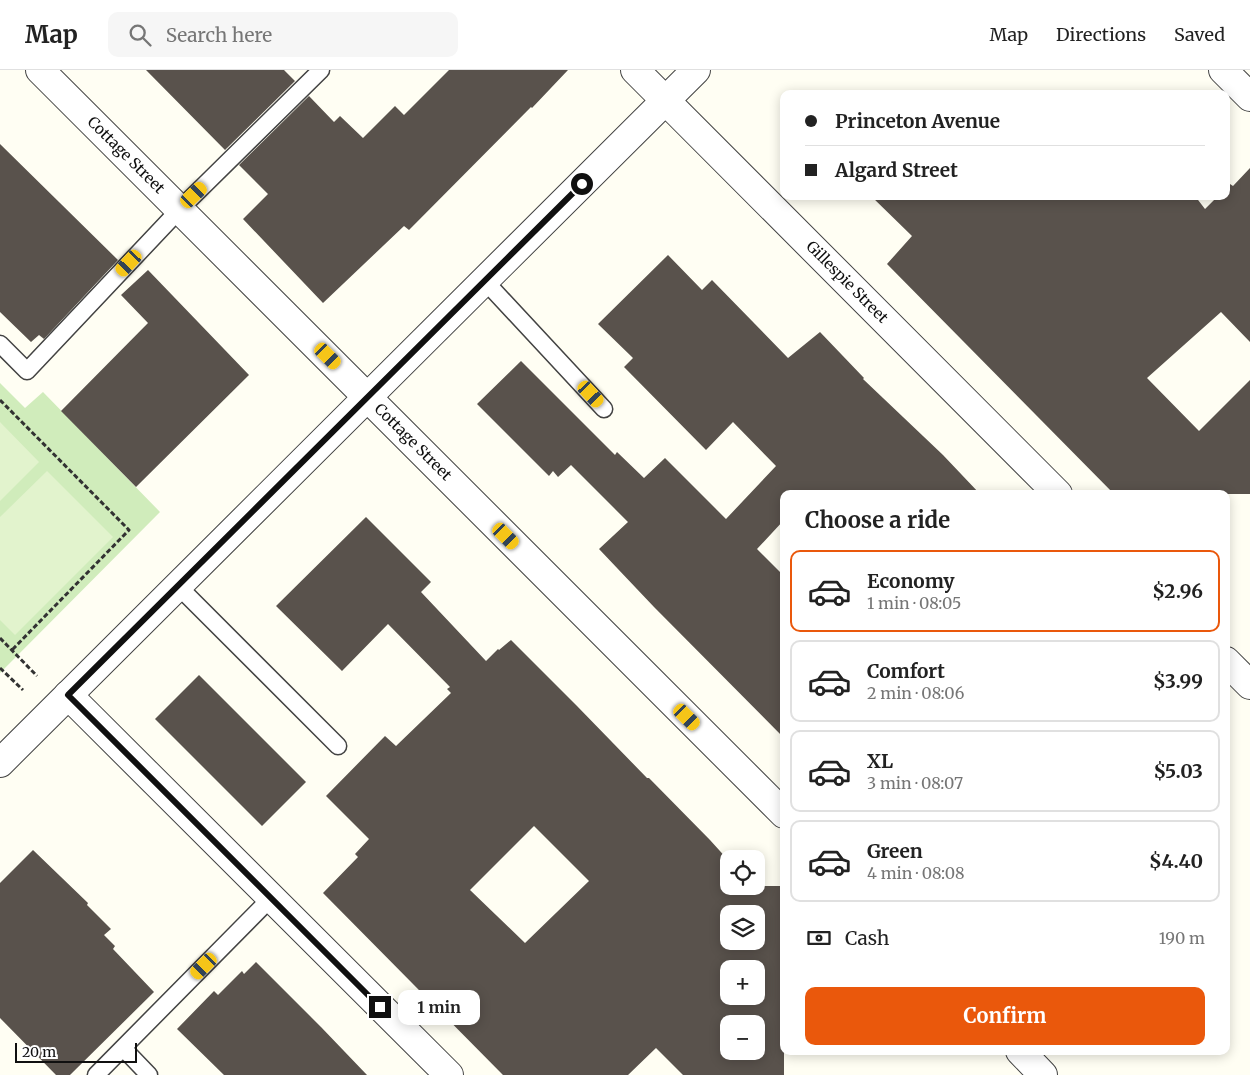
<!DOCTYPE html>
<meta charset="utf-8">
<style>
body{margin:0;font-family:Merriweather,serif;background:#f6f6f6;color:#222;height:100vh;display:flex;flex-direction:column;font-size:19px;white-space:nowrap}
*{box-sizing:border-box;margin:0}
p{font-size:16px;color:#767676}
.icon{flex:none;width:28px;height:28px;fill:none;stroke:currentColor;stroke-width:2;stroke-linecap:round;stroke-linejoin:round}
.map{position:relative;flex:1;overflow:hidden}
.details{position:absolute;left:780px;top:420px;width:450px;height:565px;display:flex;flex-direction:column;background:#fff;border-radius:10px;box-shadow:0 2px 12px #0003}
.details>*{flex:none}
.guide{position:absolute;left:780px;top:20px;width:450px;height:110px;border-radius:10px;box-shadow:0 2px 12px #0003;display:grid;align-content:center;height:110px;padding:0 25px;background:#fff}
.tools{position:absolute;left:720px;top:780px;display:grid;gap:10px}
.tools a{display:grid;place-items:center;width:45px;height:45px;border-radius:10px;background:#fff;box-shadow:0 2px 12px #0003;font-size:25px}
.scale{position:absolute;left:15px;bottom:12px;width:122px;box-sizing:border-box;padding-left:5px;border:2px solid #101010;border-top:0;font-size:14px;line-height:18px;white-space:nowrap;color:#101010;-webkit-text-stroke:4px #fff;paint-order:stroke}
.end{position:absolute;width:22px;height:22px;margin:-11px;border:6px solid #101010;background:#fff;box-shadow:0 0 0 2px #fff}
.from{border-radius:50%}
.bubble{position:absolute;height:35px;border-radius:10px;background:#fff;box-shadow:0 2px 12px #0003;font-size:16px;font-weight:700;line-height:35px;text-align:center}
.car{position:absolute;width:15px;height:30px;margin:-15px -8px;border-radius:6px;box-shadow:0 0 4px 1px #0007;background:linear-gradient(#f5c518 24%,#345 0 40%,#f5c518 0 76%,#345 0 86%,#f5c518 0)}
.guide b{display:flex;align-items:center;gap:18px;height:48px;font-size:19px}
.guide b+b{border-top:1px solid #e0e0e0}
.guide i{width:12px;height:12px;background:#222}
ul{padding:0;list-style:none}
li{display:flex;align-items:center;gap:15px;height:82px;margin:0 10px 8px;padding:0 15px;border:2px solid #e0e0e0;border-radius:10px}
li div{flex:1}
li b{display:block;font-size:19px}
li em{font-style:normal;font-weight:700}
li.active{border-color:#ea580c}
li>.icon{width:45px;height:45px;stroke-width:1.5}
h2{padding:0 25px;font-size:22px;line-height:60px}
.pay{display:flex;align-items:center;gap:12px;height:55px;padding:0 25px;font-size:19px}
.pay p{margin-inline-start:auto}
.action{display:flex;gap:10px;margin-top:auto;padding:10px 25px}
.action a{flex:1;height:58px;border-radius:10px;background:#ea580c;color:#fff;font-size:20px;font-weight:700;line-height:58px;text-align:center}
header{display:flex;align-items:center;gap:30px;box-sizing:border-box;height:70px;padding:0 25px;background:#fff;border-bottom:1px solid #e0e0e0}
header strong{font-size:24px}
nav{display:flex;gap:28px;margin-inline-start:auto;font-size:18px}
.search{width:350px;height:45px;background:#f6f6f6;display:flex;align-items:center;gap:12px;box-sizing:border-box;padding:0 18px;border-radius:10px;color:#767676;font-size:19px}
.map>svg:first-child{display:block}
.green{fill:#d0ecbb}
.pitch{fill:#e2f3cd}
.building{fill:#59524c;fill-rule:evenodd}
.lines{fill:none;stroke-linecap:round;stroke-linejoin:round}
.service-casing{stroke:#434343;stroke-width:19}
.minor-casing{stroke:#434343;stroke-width:30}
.tertiary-casing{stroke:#434343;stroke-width:30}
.path{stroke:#323232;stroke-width:3;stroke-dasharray:5 2.5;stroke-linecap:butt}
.service{stroke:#fff;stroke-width:16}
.minor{stroke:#fff;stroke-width:28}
.tertiary{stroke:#fff;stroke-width:28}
.route{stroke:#101010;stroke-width:6}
.labels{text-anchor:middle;stroke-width:5;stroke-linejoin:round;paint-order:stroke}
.street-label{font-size:15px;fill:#101010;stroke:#fff}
</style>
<header>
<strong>Map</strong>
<div class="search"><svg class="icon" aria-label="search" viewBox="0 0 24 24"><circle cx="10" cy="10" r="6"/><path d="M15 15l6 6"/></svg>Search here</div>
<nav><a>Map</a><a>Directions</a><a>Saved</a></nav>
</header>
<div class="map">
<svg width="1250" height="1005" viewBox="0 0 1250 1005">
<rect width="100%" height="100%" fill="#fffef3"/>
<path class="green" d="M0 313 25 338 43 322 160 442 0 603Z"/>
<path class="pitch" d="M0 352 39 392 0 431Z
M47 401 113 467 15 565 0 550V447Z"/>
<path class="building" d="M146 0H284L295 11 225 80Z
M449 0H568L532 38 531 37 409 160 404 156 323 233 243 149 268 124 239 95 309 26 334 52 340 46 363 68 395 36 404 45Z
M0 74 118 190 44 269 39 265 31 272 0 242Z
M1250 98V272L1221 242 1147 308 1199 361 1250 310V424H1114L887 194 912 166 871 126H1195L1205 139 1218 126H1226V118L1230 114 1233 116Z
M668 185 702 220 712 210 788 288 820 262 864 308 863 309 943 385 980 424H784V450L757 479 784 506V668L654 537 599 479 628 452 571 395 558 407 553 401 549 406 477 334 521 291 615 385 617 382 644 408 665 388 726 449 776 396 733 352 706 380 624 297 633 288 598 254Z
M148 200 249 305 136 417 61 341 148 253 121 225Z
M366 447 431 512 421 522 486 591 498 579 499 580 511 570 577 636 647 708H649L710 770 729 791V816H784V1005H683L656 978 628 1005H503L323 823 358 787 355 784 369 769 326 726 385 666 396 676 451 623 447 619 450 617 388 554 342 601 276 536ZM534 756 589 811 525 873 470 820ZM729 844H756V871H729ZM729 899H756V926H729ZM729 954H756V981H729Z
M199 605 306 712 262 756 155 649Z
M33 780 88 833 87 835 111 859 104 865 115 876 113 879 154 922 70 1005H56L0 948V813Z
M256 892 321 957 367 1005H224L177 959 214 921 218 925 242 901 244 904Z"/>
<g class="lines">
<g class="service-casing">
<path id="service" d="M484 210 604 339
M0 274 27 301 180 139 321 0
M178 516 338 676
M123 978 149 1005
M96 1005 271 828"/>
</g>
<g class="minor-casing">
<path id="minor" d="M40 0 784 744
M635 0 1058 424
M1223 0 1250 27
M1226 591 1250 615
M68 625 449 1005
M1020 981 1043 1005"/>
</g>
<g class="tertiary-casing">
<path id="tertiary" d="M0 693 696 0"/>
</g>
<path class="path" d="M0 330 129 460 12 580
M0 568 37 606
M0 598 23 620"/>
<use href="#service" class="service"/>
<use href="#minor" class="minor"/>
<use href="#tertiary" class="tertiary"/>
</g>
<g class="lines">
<path class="route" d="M380 937 68 625 582 114"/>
</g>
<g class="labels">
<g class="street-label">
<text transform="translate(126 85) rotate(45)" y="5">Cottage Street</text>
<text transform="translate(847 212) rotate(45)" y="5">Gillespie Street</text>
<text transform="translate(413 372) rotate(45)" y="5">Cottage Street</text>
</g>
</g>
</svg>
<div class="tools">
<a><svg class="icon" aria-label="locate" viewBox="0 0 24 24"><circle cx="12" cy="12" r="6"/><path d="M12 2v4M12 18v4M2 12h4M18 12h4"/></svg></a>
<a><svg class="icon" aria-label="layers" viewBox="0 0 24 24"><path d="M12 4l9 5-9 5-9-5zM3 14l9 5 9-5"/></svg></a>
<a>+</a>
<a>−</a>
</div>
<div class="scale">20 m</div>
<i class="end from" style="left:582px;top:114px"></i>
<i class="end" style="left:380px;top:937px"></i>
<div class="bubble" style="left:398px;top:920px;width:82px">1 min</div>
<i class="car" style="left:194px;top:125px;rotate:46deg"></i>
<i class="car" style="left:129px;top:193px;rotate:223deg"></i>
<i class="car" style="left:328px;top:286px;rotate:135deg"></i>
<i class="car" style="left:591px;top:324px;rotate:137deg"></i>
<i class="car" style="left:506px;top:466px;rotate:135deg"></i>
<i class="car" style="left:687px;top:647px;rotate:135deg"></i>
<i class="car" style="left:204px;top:896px;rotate:225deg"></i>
<div class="guide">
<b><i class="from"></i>Princeton Avenue</b>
<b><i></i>Algard Street</b>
</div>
<section class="details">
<h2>Choose a ride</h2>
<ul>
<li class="active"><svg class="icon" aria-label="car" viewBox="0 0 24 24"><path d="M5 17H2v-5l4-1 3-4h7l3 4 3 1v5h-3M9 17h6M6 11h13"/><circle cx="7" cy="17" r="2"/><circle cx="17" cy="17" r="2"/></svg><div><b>Economy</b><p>1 min · 08:05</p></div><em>$2.96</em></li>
<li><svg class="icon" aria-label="car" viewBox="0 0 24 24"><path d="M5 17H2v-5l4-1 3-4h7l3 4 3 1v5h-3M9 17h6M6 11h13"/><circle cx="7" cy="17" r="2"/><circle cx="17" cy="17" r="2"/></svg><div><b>Comfort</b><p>2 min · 08:06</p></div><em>$3.99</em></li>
<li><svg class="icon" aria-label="car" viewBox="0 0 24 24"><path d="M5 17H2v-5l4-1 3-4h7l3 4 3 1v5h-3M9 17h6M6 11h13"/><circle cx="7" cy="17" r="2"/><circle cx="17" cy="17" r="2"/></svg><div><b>XL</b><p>3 min · 08:07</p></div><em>$5.03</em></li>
<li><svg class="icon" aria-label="car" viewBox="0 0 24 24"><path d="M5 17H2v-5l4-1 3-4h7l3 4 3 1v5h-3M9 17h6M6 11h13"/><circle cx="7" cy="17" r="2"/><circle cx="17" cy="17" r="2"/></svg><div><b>Green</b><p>4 min · 08:08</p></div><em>$4.40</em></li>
</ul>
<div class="pay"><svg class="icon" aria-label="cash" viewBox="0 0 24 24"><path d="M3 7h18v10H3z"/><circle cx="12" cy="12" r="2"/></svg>Cash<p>190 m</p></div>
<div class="action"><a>Confirm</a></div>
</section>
</div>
